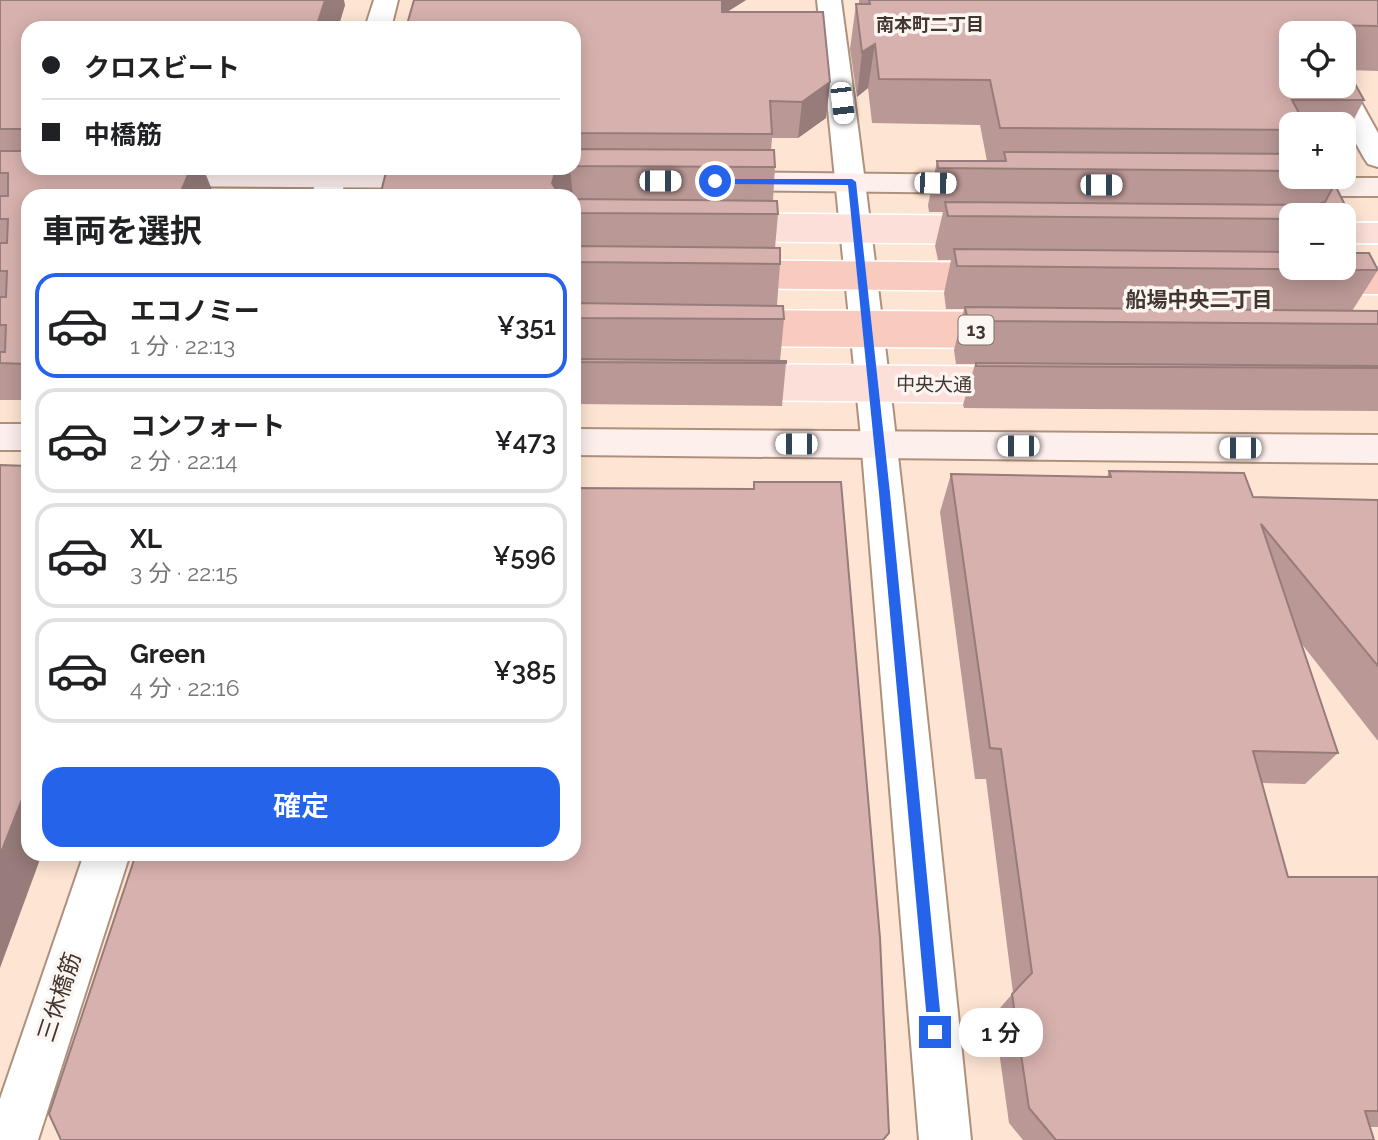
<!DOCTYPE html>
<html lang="ja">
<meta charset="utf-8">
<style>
body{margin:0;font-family:Raleway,"Noto Sans JP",sans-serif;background:#f6f6f6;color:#202124;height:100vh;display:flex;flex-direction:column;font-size:26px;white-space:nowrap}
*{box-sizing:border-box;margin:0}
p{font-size:23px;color:#757577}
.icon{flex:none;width:38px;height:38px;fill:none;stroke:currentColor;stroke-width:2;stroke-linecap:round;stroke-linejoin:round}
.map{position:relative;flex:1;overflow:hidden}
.side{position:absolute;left:21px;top:189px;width:560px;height:672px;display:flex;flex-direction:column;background:#fff;border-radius:21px;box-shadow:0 4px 18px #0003}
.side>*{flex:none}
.guide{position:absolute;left:21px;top:21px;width:560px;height:154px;border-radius:21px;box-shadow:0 4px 18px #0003;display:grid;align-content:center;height:154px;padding:0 21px;background:#fff}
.tools{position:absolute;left:1279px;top:21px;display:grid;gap:14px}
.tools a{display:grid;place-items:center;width:77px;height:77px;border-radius:14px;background:#fff;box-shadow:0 4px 18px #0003;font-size:35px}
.end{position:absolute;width:32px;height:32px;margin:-16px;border:9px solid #2563eb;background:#fff;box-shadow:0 0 0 4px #fff}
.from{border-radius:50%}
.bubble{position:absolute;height:49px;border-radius:21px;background:#fff;box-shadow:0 4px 18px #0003;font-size:23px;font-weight:600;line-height:49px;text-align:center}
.car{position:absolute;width:21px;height:42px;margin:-21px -10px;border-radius:9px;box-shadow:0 0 5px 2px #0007;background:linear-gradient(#fff 24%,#345 0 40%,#fff 0 76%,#345 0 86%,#fff 0)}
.guide b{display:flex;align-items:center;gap:24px;height:66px;font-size:26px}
.guide b+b{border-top:2px solid #e0e0e0}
.guide i{width:18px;height:18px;background:#202124}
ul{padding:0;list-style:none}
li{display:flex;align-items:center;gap:21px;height:105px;margin:0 14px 10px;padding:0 7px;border:4px solid #e0e0e0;border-radius:21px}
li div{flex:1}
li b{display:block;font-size:26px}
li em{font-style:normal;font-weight:600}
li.selected{border-color:#2563eb}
li>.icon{width:63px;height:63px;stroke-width:1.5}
h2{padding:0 21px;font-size:32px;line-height:84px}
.action{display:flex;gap:14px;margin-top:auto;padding:14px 21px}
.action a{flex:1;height:80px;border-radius:21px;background:#2563eb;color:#fff;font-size:28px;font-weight:600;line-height:80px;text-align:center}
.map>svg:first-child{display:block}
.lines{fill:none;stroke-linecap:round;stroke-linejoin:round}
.street-casing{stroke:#ae917d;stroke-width:4}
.secondary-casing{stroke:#ae917d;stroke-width:4}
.primary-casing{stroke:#fff;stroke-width:4}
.street{fill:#fff;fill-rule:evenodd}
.secondary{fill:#fdefec;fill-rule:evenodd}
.primary{fill:#fbdfd8;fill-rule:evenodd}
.primary-bridge-far1-casing{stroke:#fff;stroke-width:31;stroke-linecap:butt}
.primary-bridge-casing{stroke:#fff;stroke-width:39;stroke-linecap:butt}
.highway-bridge-far1-casing{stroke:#fff;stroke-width:31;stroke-linecap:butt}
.highway-bridge-casing{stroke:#fff;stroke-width:39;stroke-linecap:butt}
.primary-bridge-far1{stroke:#fbdfd8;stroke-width:28}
.primary-bridge{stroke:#fbdfd8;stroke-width:36}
.highway-bridge-far1{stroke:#f9cabe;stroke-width:28}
.highway-bridge{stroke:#f9cabe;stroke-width:36}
.wall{fill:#b99896;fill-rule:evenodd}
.shaded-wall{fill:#967c7a}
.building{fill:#d7b1ae;stroke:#967c7a;stroke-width:2}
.route{fill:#2563eb}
.labels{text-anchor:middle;stroke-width:7;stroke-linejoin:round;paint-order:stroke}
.far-neighbourhood-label{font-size:18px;font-weight:bold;fill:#42362e;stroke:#fcf6f2}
.shield{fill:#fcf6f2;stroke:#7a7069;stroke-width:2}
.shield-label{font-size:18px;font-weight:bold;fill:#42362e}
.street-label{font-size:19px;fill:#42362e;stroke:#fcf6f2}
.neighbourhood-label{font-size:21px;font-weight:bold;fill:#42362e;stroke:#fcf6f2}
.near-street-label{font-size:23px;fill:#42362e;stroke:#fcf6f2}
</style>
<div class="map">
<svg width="1378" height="1140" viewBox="0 0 1378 1140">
<rect width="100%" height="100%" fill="#fee5d3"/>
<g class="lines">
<g class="street-casing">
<path id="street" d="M374 0H398L391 28H365Z
M817 0H841C893 379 932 759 971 1140H919L860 427Z
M1344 79 1352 86 1378 133V167L1368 164 1364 158 1324 86H1344Z
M321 168H349L341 196H311Z
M84 854H130L38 1140H0V1099Z"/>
</g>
<g class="secondary-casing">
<path id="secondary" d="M156 168 435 170 445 173 450 179 445 185 435 188 156 186 146 183 141 177 146 171Z
M723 172 985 175 995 178 1000 184 995 190 985 193 723 190 713 187 708 181 713 175Z
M1283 178H1378V196H1283L1273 194 1268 187 1273 180Z
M0 424H28V450H0Z
M574 429 1378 435V463L574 455Z"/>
</g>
<g class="primary-casing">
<path id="primary" d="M1344 223H1378V243H1344Z"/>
</g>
<use href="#street" class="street"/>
<use href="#secondary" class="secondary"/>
<use href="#primary" class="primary"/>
<g class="primary-bridge-far1-casing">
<path id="primary-bridge-far1" d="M723 227 992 230"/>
</g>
<g class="primary-bridge-casing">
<path id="primary-bridge" d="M733 382 1022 385"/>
</g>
<g class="highway-bridge-far1-casing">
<path id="highway-bridge-far1" d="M727 274 999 277
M1318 280H1378"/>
</g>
<g class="highway-bridge-casing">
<path id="highway-bridge" d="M729 328 1012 330"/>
</g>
<use href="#primary-bridge-far1" class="primary-bridge-far1"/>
<use href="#primary-bridge" class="primary-bridge"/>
<use href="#highway-bridge-far1" class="highway-bridge-far1"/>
<use href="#highway-bridge" class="highway-bridge"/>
</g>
<path class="wall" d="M0 0 345 5 338 28H28V168H203L212 190 28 196V400H0Z
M414 0H746L727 12 830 82 826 118 798 138H772L771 150 775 167 773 200 778 214 775 248 780 264 777 305 784 319 780 361 786 363 782 406 574 404V196H380L387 168H574V28Z
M859 0H1378V71L1347 70 1364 100 1344 138V124H1292V177H1331L1352 219 1344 233V215H1292V268L1378 270 1352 311H1378V411L964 408 963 405 975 364H956L954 350 964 309H946L944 293 951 260H938L935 246 943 212H929L928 205 937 161H987L980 125 872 123 868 88 857 97 850 49 856 4H859ZM1292 33H1344V86Z
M1109 471 1253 497 1378 500V741L1301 643 1338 753 1305 784 1262 783 1288 877H1378V1127H1370L1374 1140H1023L1009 1123 994 1015 1013 993 986 779H975L940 512 951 474 1107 477Z"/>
<path class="shaded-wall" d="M325 0H344L345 5 338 28H316Z
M722 0H746L722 15Z
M875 44 868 88 857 97 862 52Z
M830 82 826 118 798 138 802 102Z
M191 168H203L212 190 210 196H179Z
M565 168H570L573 196H554L552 183 555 173Z
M28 784V854H42L0 968V855Z"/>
<path class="building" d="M0 0H325L316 28H28V129H0Z
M414 0H722V12H823L830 82 802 102 770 101 772 134 574 133V28H406Z
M869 0H1378V26L1322 25 1326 33H1292V86H1344V64L1364 100H1292L1305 124H1292V130L1000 128 990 80 879 79 875 44 862 52 856 4H870Z
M574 149 774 150 775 167 574 166Z
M0 151H28V168H191L179 196H28V364L0 363V352H5L6 325H0V297H6L7 271H0V243H7L8 219H0V196H8V173H0Z
M1004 152 1292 154V171L938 168 937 161H1006Z
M387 168H565L555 173 552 183 560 196H380Z
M1325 177H1331L1352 219H1344V215H1292V219L948 216 945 202 1315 205 1325 202 1332 189 1330 179Z
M574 199 777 201 778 214 574 213Z
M574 246 780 248V264L574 262Z
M954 249 1292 252V268H1344V253H1369L1378 270 957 266Z
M574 303 783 306 784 319 574 318Z
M965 307 1378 311V324L968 321Z
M574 359 786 361V363L574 362Z
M976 363 1378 366V368L976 366Z
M0 465 28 466V784L0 855Z
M1109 471 1244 473 1253 497 1378 500V666L1261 524 1338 753 1253 751 1288 877H1378V1111H1365L1374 1140H1056L1029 1108 1012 994 1032 973 1001 749 990 748 951 474 1111 477Z
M754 482H841L880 938 889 1133 883 1140H61L49 1114 136 854H574V488L754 489Z"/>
<path class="route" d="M712 179H852L856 182 890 493 942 1032 940 1037 935 1039 930 1037 928 1032 879 493 848 185 715 184 712 183Z"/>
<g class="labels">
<g class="far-neighbourhood-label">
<text x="930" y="31">南本町二丁目</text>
</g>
<rect class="shield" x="958.5" y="315.5" width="35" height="29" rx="5"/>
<g class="shield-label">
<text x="976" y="336">13</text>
</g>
<g class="street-label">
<text transform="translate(934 384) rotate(1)" y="7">中央大通</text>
</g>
<g class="neighbourhood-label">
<text x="1199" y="307">船場中央二丁目</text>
</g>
<g class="near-street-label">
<text transform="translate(59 997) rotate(-72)" y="8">三休橋筋</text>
</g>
</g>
</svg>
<div class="tools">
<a><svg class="icon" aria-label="locate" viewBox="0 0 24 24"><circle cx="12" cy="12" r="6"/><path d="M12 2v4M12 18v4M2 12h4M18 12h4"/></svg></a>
<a>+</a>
<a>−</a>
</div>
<i class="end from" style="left:715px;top:181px"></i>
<i class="end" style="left:935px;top:1032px"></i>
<div class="bubble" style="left:959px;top:1008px;width:84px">1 分</div>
<i class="car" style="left:842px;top:103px;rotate:173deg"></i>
<i class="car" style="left:660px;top:181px;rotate:90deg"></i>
<i class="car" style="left:935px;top:183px;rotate:91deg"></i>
<i class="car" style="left:1101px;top:185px;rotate:90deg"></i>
<i class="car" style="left:796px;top:444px;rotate:270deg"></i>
<i class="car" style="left:1018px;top:446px;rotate:270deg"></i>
<i class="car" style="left:1240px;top:448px;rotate:270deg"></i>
<div class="guide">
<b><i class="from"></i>クロスビート</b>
<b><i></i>中橋筋</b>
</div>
<section class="side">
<h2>車両を選択</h2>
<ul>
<li class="selected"><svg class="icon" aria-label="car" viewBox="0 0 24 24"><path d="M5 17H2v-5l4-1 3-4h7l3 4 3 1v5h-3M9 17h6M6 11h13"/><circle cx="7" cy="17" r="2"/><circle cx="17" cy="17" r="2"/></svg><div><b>エコノミー</b><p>1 分 · 22:13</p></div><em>¥351</em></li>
<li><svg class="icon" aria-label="car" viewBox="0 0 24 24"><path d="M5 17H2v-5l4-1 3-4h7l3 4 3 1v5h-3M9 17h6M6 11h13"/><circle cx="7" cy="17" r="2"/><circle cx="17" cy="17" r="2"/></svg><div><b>コンフォート</b><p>2 分 · 22:14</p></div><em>¥473</em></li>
<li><svg class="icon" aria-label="car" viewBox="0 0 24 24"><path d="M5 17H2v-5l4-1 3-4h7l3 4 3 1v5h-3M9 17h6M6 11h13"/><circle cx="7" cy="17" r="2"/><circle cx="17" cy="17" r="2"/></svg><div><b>XL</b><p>3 分 · 22:15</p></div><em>¥596</em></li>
<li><svg class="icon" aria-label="car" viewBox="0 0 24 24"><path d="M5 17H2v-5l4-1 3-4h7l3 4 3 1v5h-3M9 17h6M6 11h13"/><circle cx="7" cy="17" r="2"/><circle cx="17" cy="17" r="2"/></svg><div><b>Green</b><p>4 分 · 22:16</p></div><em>¥385</em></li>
</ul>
<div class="action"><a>確定</a></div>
</section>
</div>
